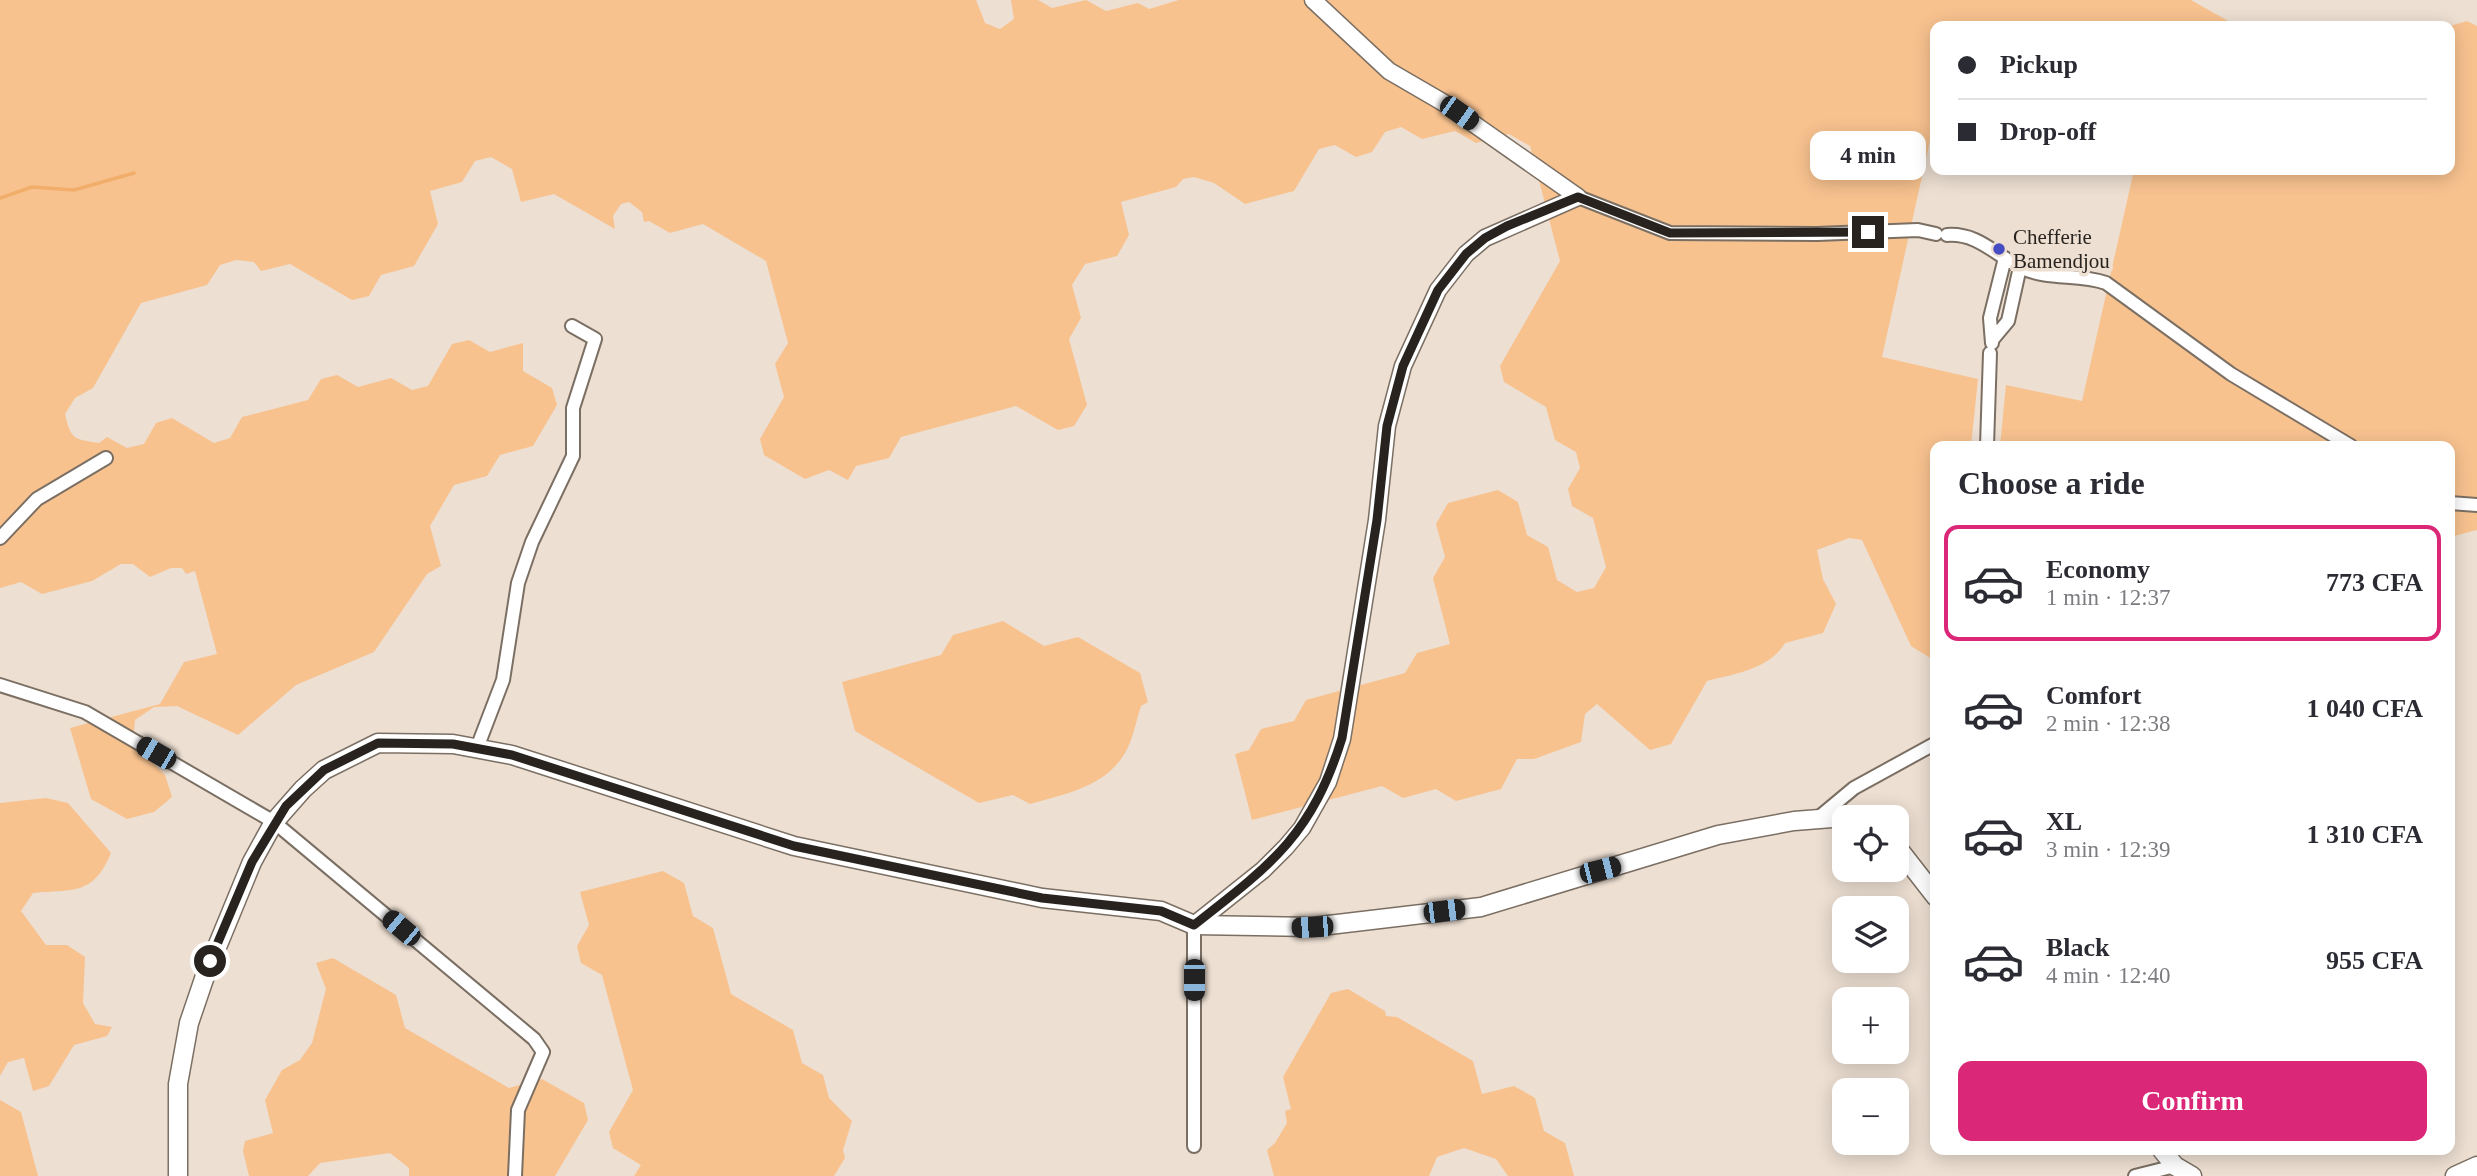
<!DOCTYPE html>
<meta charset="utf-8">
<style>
body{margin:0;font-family:Georgia,serif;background:#f2f2f3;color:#2b2b33;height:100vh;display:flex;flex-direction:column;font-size:26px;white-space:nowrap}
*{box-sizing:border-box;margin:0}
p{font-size:23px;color:#7c7c81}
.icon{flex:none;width:38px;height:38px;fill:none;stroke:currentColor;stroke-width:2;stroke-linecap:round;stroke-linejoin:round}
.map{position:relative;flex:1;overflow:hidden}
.drawer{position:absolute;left:1930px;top:441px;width:525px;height:714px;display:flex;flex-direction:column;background:#fff;border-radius:14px;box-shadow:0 4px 18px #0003}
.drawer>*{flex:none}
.top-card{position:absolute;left:1930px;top:21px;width:525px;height:154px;border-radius:14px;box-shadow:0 4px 18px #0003;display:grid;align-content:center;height:154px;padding:0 28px;background:#fff}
.controls{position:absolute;left:1832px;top:805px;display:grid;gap:14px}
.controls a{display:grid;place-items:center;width:77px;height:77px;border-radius:14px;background:#fff;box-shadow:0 4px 18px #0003;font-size:35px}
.end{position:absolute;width:32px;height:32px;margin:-16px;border:9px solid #28231e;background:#fff;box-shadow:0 0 0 4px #fff}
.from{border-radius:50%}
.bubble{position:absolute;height:49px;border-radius:14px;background:#fff;box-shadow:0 4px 18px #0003;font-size:23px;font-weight:800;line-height:49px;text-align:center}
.car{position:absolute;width:21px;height:42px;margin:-21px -10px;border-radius:9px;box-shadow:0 0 5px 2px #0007;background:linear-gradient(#222 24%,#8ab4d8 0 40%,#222 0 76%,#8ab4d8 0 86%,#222 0)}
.top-card b{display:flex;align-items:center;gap:24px;height:66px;font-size:26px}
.top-card b+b{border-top:2px solid #e1e1e2}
.top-card i{width:18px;height:18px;background:#2b2b33}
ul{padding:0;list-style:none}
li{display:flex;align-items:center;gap:21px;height:116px;margin:0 14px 10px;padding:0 14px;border:4px solid transparent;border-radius:14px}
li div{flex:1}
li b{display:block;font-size:26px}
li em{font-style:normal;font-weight:800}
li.on{border-color:#db2777}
li>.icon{width:63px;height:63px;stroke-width:1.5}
h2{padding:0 28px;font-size:32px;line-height:84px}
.action{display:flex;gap:14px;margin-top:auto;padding:14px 28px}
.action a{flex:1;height:80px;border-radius:14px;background:#db2777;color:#fff;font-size:28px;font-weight:800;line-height:80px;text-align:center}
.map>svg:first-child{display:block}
.green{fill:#f8c28f}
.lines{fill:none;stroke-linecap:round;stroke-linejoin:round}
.stream{stroke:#f1ae6b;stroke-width:3.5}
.minor-casing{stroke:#7b6f63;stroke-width:16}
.tertiary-casing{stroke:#7b6f63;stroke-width:19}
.secondary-casing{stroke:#7b6f63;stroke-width:21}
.minor{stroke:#fff;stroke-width:12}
.tertiary{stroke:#fff;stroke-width:16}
.secondary{stroke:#fff;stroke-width:18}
.route{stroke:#28231e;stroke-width:9}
.poi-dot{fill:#464cc1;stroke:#eddfd2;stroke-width:2.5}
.labels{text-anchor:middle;stroke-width:7;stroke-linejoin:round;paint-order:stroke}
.poi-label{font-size:21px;fill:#28231e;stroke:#eddfd2;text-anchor:start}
</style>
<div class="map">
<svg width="2477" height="1176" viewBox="0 0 2477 1176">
<rect width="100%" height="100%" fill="#eddfd2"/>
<path class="green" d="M0 0H976L985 23 1000 29 1014 19 1011 0H1038L1052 8 1086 0 1106 11 1138 3 1149 9 1179 0H2191L2237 26H1936L1935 118 1882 357 1978 379 1971 446H1936L1935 661 1911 646 1862 540 1849 538 1817 550 1823 579 1836 604 1823 633 1785 643C1770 669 1735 674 1707 681L1671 744 1650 750 1597 704 1585 714 1581 742 1534 759H1517L1501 789 1456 801 1436 789 1403 798 1382 786 1252 820 1235 754 1249 750 1261 729 1294 721 1306 700 1405 673 1417 653 1450 644 1433 578 1445 557 1436 524 1448 503 1498 490 1518 502 1527 535 1548 547 1557 580 1577 592 1594 588 1606 567 1593 518 1572 506 1568 489 1580 468 1576 452 1555 440 1546 407 1504 382 1500 366 1560 261 1530 146 1509 134 1476 143 1455 131 1422 139 1401 127 1385 132 1372 152 1356 157 1335 145 1319 149 1294 191 1245 204 1214 183 1194 177 1183 179 1176 187 1121 202 1129 235 1117 256 1085 264 1072 285 1081 318 1069 339 1087 405 1074 426 1058 430 1016 406 901 437 889 458 856 466 848 480 829 470 805 479 764 455 760 439 784 397 775 364 788 343 766 261 703 224 670 233 649 221 644 222 642 212 629 202 621 204 613 216 615 229 554 194 521 202 512 169 491 157 475 161 462 182 430 191 438 224 414 266 381 275 369 296 352 300 290 264 261 271 254 262 236 260 220 265 207 285 141 303 93 388 75 398 65 414C71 440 74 439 99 443L107 437 127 448 144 444 156 423 172 418 214 443 230 438 242 417 308 400 321 379 337 375 358 387 391 378 412 390 428 386 452 344 469 340 490 352 523 343V371L552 388 557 405 533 446 500 455 487 476 454 485 430 526 441 566 427 574 374 652 296 685 238 735 177 706 154 707 135 720 133 743 165 775 172 797 154 812 127 819 91 799 70 728 160 704 184 662 217 654 195 571 186 574 182 568H171L150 577 133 564H121L92 581 42 594 21 582 0 588Z
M2467 21 2477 26V530L2450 537V446H2000L2006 385 2082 401 2134 170H2450V26Z
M1003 621 1044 646 1078 637 1140 673 1148 702 1141 706C1136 721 1133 740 1125 753 1105 787 1065 794 1030 804L1013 795 979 803 855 731 842 682 941 655 953 635Z
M46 798 68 803 111 853C93 896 74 889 33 893L21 911 46 945H67L85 957 83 1003 95 1024 112 1027 107 1036 74 1045 49 1086 33 1091 24 1058 8 1062 0 1076V803Z
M663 871 684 883 693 916 713 928 731 994 793 1030 802 1063 823 1075 829 1098 852 1121 843 1150 845 1158 834 1176H634L641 1165 613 1148 609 1132 633 1090 602 975 581 963 577 946 589 925 580 892Z
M333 958 396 995 405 1028 509 1088 542 1079 584 1103 588 1120 555 1176H409V1168L390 1153 320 1163 308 1176H249L243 1151 245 1141 273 1133 265 1100 282 1070 300 1060 312 1043 326 989 316 963Z
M1348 989 1385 1011 1386 1016 1397 1017 1473 1061 1482 1094 1514 1086 1535 1098 1544 1131 1565 1143 1574 1176H1508L1496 1159 1464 1148 1437 1157 1429 1176H1274L1267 1150 1275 1143 1287 1123 1285 1111 1291 1109 1283 1077 1331 993Z
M0 1100 21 1112 38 1176H0Z"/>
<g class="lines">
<path class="stream" d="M0 198 32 187 74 190 134 173"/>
<g class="minor-casing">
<path id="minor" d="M1578 197 1670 233 1817 234 1918 230 1936 234
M1947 235C1978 233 1994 254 2020 267 2048 281 2077 273 2106 283L2231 374 2351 446
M1993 339 2008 321 2020 267
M1992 343 1990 318 2005 258
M1987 446 1990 353
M2450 503 2477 505
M0 538 37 499 106 458
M0 685 85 712 274 822 534 1039 543 1052 518 1110 515 1176
M477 748 503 680 518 583 532 542 573 456V408L595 339 572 326
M1818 818 1854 788 1936 743
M1194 1146V925
M2135 1176 2175 1166"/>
</g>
<g class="tertiary-casing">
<path id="tertiary" d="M1194 925 1263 870 1286 847 1302 828 1328 782 1342 739 1377 520 1387 426 1403 366 1438 290 1466 254 1485 238 1578 197 1444 103 1389 71 1313 0"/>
</g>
<g class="secondary-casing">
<path id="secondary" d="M1897 847 1936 897
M2162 1150 2175 1166 2192 1176
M178 1176V1084L189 1023 205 976 252 862 274 822 303 789 324 770 378 743 453 744 512 755 794 846 1042 898 1161 911 1194 925 1312 927 1481 907 1718 835 1794 821 1845 817
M2455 1176 2477 1166"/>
</g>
<use href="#minor" class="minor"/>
<use href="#tertiary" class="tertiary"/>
<use href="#secondary" class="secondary"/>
</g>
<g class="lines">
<path class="route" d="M210 961 252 862 286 806 324 770 378 743 453 744 512 755 794 846 1042 898 1161 911 1194 925C1271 865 1312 835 1342 738L1377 520 1387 426 1403 366 1438 290 1466 254 1485 238 1507 226 1578 197 1670 233 1868 232"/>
</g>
<circle class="poi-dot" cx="1999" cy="249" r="7"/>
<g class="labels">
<g class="poi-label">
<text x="2013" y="244">Chefferie<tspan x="2013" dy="24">Bamendjou</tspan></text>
</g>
</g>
</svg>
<div class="controls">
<a><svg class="icon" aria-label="locate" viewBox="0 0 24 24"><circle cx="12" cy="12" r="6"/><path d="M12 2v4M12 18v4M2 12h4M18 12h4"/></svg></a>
<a><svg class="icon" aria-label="layers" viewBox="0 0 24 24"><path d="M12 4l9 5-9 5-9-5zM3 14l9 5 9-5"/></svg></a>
<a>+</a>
<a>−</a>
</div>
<i class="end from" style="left:210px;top:961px"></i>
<i class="end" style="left:1868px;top:232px"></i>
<div class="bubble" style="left:1810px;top:131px;width:116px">4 min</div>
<i class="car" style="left:1459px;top:113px;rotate:125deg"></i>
<i class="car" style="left:156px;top:753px;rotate:300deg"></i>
<i class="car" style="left:1600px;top:870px;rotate:76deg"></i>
<i class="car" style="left:1444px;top:911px;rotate:83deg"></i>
<i class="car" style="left:1312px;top:927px;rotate:267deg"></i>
<i class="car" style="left:401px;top:928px;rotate:310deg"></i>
<i class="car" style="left:1194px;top:980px;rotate:180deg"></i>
<div class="top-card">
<b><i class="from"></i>Pickup</b>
<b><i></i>Drop-off</b>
</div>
<section class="drawer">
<h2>Choose a ride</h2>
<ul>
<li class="on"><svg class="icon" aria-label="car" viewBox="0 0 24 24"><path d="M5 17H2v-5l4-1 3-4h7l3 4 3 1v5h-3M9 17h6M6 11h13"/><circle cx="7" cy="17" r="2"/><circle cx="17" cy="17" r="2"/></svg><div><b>Economy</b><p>1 min · 12:37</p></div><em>773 CFA</em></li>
<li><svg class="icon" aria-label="car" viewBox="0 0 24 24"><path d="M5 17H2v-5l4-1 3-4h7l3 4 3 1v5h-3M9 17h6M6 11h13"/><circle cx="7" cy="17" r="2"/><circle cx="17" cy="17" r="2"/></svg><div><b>Comfort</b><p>2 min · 12:38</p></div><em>1 040 CFA</em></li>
<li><svg class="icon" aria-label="car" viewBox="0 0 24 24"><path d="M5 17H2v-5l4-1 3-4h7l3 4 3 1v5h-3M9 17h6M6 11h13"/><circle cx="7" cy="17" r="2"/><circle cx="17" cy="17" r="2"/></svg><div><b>XL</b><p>3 min · 12:39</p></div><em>1 310 CFA</em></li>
<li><svg class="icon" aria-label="car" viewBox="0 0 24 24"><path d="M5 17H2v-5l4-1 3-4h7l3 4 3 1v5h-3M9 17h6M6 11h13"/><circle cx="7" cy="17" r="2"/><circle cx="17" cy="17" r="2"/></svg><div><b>Black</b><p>4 min · 12:40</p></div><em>955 CFA</em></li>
</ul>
<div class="action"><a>Confirm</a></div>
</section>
</div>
